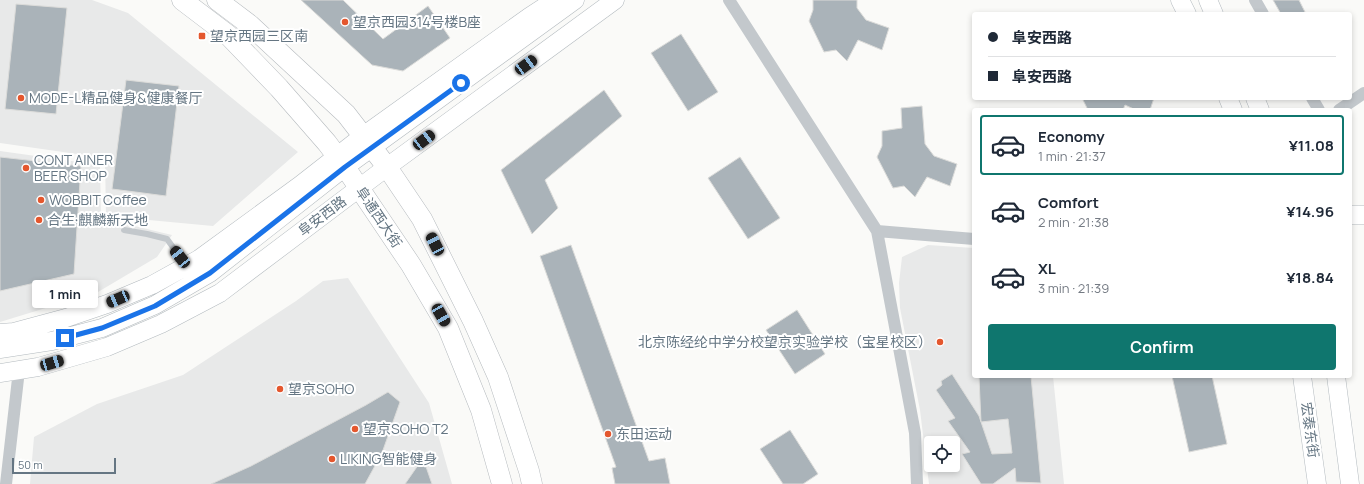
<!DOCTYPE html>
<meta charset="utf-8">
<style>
body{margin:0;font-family:Manrope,"Noto Sans SC",sans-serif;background:#f6f6f7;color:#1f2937;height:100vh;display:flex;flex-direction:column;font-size:15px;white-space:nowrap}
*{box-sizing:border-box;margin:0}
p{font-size:13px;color:#747a83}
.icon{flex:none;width:22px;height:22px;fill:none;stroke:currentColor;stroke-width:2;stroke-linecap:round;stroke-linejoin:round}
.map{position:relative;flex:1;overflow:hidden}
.panel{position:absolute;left:972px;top:108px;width:380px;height:270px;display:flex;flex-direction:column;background:#fff;border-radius:4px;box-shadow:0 2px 6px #0003}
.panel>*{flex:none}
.banner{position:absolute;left:972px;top:12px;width:380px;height:88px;border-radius:4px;box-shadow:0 2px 6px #0003;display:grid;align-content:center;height:88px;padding:0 16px;background:#fff}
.fabs{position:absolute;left:924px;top:436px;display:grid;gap:8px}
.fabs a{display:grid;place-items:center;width:36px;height:36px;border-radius:4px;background:#fff;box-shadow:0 2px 6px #0003;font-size:20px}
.scale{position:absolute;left:12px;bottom:10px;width:104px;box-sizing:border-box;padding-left:4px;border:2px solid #657683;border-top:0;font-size:11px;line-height:14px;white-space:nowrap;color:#657683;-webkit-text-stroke:3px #fff;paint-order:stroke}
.end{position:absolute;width:18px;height:18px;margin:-9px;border:5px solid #1a73e8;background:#fff;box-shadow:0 0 0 2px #fff}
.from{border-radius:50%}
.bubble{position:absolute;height:28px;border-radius:4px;background:#fff;box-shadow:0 2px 6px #0003;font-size:13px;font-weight:700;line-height:28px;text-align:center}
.car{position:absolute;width:12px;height:24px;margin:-12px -6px;border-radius:5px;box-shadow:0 0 3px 1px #0007;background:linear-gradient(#222 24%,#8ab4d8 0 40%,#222 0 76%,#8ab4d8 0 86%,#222 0)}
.banner b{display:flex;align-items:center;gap:14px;height:38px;font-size:15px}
.banner b+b{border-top:1px solid #e0e1e3}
.banner i{width:10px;height:10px;background:#1f2937}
ul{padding:7px 0 0;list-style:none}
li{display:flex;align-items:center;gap:12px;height:60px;margin:0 8px 6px;padding:0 8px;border:2px solid transparent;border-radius:4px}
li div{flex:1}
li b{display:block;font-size:15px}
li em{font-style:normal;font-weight:700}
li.on{border-color:#0f766e}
li>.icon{width:36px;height:36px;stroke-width:1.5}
.action{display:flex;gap:8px;margin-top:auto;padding:8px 16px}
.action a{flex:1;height:46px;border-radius:4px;background:#0f766e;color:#fff;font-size:16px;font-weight:700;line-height:46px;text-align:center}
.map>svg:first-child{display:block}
.built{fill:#e8e9e9;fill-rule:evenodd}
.building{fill:#aab3b9;stroke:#dcdcda}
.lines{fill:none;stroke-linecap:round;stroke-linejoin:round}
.secondary-casing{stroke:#b3babf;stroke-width:19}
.primary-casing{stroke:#b5babe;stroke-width:21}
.lane{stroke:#c3c8cc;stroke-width:6}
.street{stroke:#c3c8cc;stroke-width:12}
.secondary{stroke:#fff;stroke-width:18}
.primary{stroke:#fff;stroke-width:20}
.route{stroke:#1a73e8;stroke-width:5}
.poi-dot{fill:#e4572e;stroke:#fff;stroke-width:1.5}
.labels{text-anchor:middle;stroke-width:4;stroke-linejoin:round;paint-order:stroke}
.poi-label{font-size:14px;fill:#657683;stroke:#fff;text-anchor:start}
.street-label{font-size:14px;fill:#657683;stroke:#fff}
</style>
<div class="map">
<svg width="1364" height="484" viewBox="0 0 1364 484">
<rect width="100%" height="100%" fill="#fafaf8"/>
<path class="built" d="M0 0H92L128 13 298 152 213 226 106 216 105 158 0 143Z
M0 151 100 165 101 218 172 235 157 257 98 292 0 322Z
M928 245 974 248V376H1053L1064 484H929L920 410 900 308 899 283 902 257ZM931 443H953V465H931Z
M348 278 429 403 452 484H30L34 437 97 404 183 375 296 301 323 281Z"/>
<path class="building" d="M301 0H343L383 39 428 6 450 38 403 71 372 65Z
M813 0H857V8L866 20 889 28 882 50 858 40 847 61 836 50 824 52 809 21 813 10Z
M1273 0H1299L1306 14H1281Z
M16 4 67 8 56 114 5 109Z
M681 34 718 92 688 111 651 53Z
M126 80 179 86 166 196 112 189Z
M604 90 622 116 545 180 558 208 532 234 501 170Z
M1082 98H1154L1150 110H1136L1125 105 1123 110H1088Z
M922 106 925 144 934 156 957 164 950 186 927 177 915 197 904 186 893 188 877 157 882 146V131L902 128 901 108Z
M0 157 81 166 74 274 0 291Z
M740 157 780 218 748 239 708 178Z
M571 245 649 461 665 458 670 484H615L612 468 616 467 540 256Z
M797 310 825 354 795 374 766 330Z
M952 374 979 416 992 454 1012 453 1008 419 981 422 979 377 1031 376 1041 483 1016 482 1015 468 993 484H981L962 454 970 452 948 421 955 418 936 390 942 385 941 381Z
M1172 376H1212L1227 444 1189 452Z
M388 392 400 402 382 453 365 484H211L251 466 366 405Z
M790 430 818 474 803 484H783L760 449Z
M423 458 432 484H405Z"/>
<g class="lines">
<g class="secondary-casing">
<path id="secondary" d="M1180 0 1187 14
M1208 0 1214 14
M1228 98 1233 110
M1255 98 1260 110
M1350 215H1364
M0 333 14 332 66 318 107 304 152 285 199 259 299 186 363 136 529 17 555 0
M0 349 52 341 102 328 155 305 210 273 345 167 575 0
M0 373 38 367 107 347 161 324 220 293 387 167 615 0
M1302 376 1317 484
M1336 376 1350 484"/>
</g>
<g class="primary-casing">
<path id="primary" d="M182 0 228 35 279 88 327 143 345 167 411 265 448 328 481 410 502 484
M217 0 250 25 346 114 387 167 422 219 473 321 498 377 529 471 532 484"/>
</g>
<path class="lane" d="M124 230 147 234 167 239 186 265"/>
<path class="street" d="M729 0 877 231 974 239
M1255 0 1263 14
M1312 98 1319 110
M1339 110 1364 93
M877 231 915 433 917 484
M6 484 19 370"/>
<use href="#secondary" class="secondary"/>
<use href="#primary" class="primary"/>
</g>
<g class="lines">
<path class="route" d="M65 338 102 328 155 306 210 273 345 167 461 83"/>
</g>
<g class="poi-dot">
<circle cx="345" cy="22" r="4"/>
<rect x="198" y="32" width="8" height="8" rx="2"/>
<circle cx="21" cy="98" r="4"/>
<circle cx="26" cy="168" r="4"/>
<circle cx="41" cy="200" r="4"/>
<circle cx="39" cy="220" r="4"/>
<circle cx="940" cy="342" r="4"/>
<circle cx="280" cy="389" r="4"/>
<circle cx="355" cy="429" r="4"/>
<circle cx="608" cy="434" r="4"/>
<circle cx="332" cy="459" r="4"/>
</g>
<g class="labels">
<g class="poi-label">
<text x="353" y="27">望京西园314号楼B座</text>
<text x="210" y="41">望京西园三区南</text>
<text x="29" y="103">MODE-L精品健身&amp;健康餐厅</text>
<text x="34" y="165">CONT AINER<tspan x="34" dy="16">BEER SHOP</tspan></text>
<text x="49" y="205">WOBBIT Coffee</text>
<text x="47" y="225">合生·麒麟新天地</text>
<text x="932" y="347" text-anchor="end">北京陈经纶中学分校望京实验学校（宝星校区）</text>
<text x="288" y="394">望京SOHO</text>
<text x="363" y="434">望京SOHO T2</text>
<text x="616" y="439">东田运动</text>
<text x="340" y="464">LIKING智能健身</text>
</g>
<g class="street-label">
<text transform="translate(322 216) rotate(-37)" y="5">阜安西路</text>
<text transform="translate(379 217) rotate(56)" y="5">阜通西大街</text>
<text transform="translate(1310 430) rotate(82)" y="5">宏泰东街</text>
</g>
</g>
</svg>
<div class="fabs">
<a><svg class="icon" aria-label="locate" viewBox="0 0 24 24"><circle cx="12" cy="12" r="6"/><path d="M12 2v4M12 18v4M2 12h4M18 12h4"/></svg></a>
</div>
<div class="scale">50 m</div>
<i class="end from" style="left:461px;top:83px"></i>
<i class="end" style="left:65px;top:338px"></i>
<div class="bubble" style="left:32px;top:280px;width:66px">1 min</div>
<i class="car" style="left:526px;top:65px;rotate:54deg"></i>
<i class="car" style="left:424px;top:140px;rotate:53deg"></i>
<i class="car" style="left:435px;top:244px;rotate:333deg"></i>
<i class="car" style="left:180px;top:257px;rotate:322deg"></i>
<i class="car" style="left:118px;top:299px;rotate:247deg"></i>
<i class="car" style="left:441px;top:315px;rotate:150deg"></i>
<i class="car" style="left:52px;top:363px;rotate:74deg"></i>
<div class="banner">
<b><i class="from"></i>阜安西路</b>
<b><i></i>阜安西路</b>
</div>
<section class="panel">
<ul>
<li class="on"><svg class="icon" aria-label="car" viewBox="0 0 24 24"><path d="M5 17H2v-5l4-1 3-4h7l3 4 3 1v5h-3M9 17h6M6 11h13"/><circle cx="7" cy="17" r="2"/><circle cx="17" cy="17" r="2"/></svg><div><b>Economy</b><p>1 min · 21:37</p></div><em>¥11.08</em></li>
<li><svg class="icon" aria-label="car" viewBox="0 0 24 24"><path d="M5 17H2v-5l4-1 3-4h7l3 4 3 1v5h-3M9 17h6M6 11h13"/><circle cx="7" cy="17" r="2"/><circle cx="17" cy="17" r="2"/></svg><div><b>Comfort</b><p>2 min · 21:38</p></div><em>¥14.96</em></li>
<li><svg class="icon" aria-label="car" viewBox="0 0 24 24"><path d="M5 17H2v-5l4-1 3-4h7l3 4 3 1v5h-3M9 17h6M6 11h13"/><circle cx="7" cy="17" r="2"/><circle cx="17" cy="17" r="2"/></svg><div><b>XL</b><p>3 min · 21:39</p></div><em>¥18.84</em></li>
</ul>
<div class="action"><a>Confirm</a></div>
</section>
</div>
